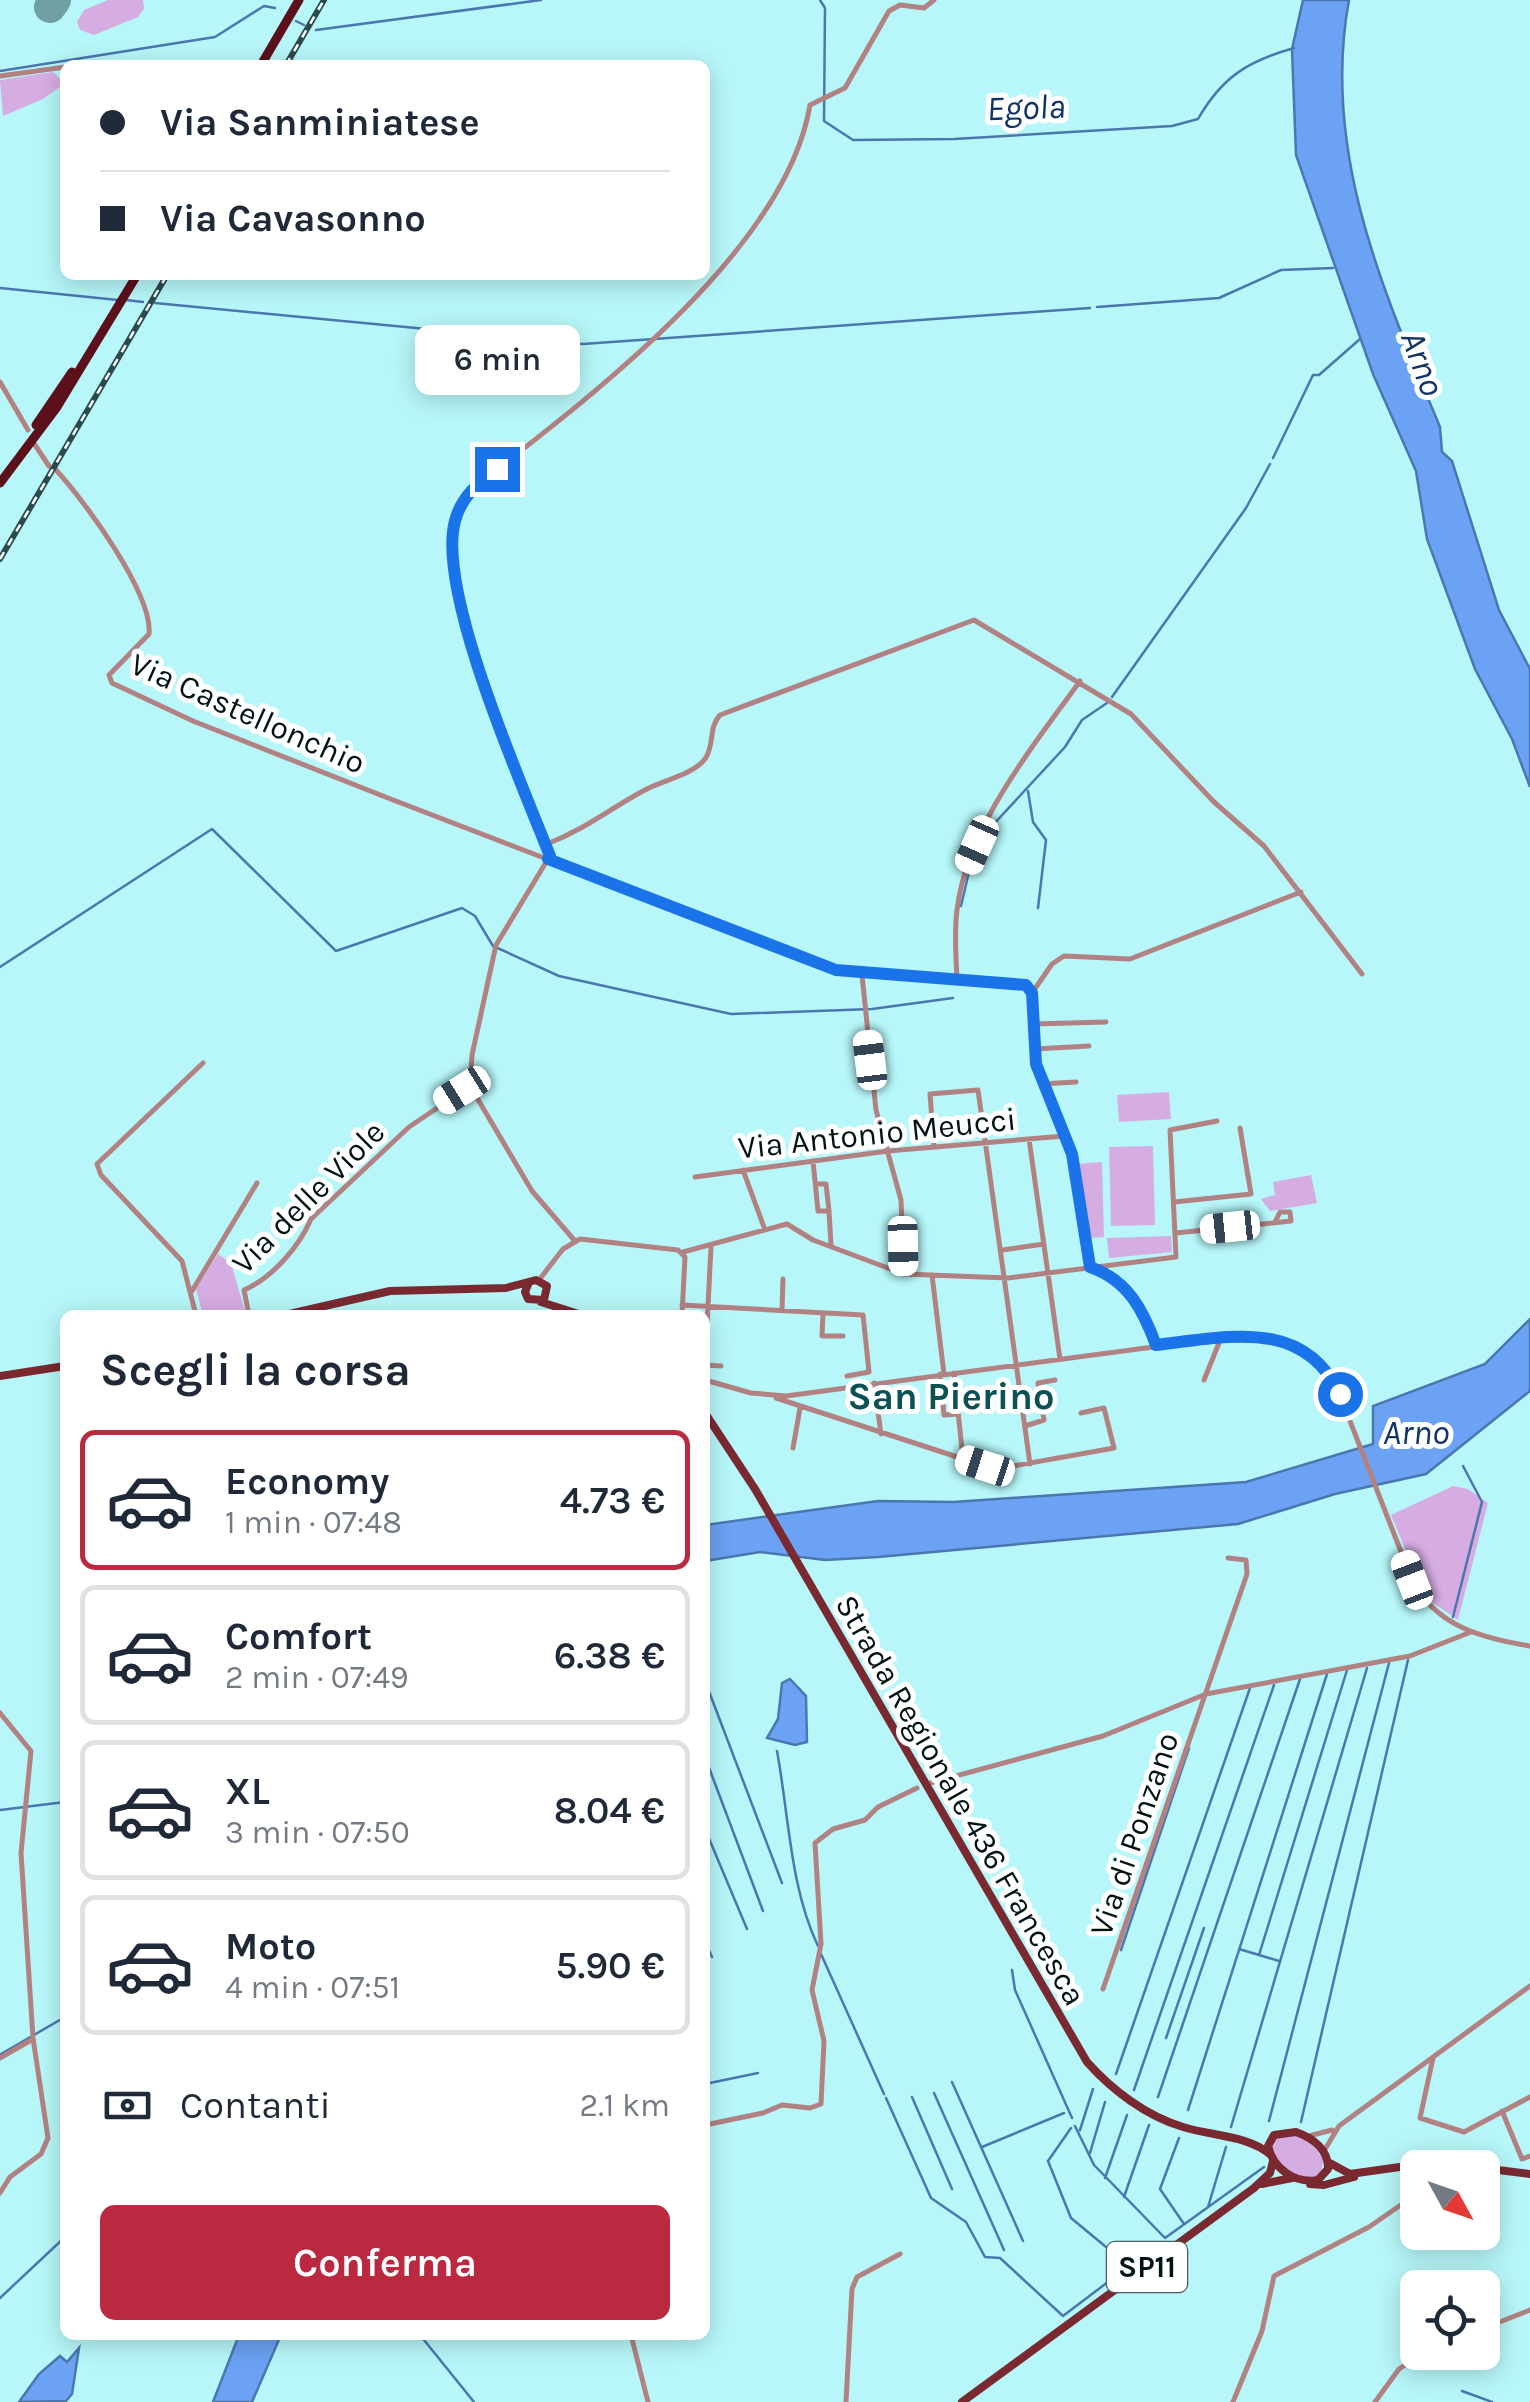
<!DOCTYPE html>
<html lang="it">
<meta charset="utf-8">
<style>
body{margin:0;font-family:Karla,sans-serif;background:#f2f2f3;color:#1f2937;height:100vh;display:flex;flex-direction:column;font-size:38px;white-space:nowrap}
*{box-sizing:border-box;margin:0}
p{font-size:32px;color:#747a83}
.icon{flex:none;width:55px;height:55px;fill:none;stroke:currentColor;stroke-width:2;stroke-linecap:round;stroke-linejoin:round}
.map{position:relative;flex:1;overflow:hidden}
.panel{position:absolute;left:60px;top:1310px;width:650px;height:1030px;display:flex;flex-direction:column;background:#fff;border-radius:15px;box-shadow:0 5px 25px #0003}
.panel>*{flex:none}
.hud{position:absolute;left:60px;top:60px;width:650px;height:220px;border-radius:15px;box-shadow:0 5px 25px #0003;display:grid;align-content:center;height:220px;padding:0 40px;background:#fff}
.needle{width:65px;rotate:130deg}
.tools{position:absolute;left:1400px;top:2150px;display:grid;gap:20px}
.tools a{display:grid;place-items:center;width:100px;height:100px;border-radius:15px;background:#fff;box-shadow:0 5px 25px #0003;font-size:50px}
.end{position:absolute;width:45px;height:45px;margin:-22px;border:12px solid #1a73e8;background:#fff;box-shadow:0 0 0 5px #fff}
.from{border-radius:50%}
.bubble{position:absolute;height:70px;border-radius:15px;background:#fff;box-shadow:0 5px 25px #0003;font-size:32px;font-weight:600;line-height:70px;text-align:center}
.car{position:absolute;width:30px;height:60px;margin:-30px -15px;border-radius:12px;box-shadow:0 0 8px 2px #0007;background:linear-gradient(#fff 24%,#345 0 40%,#fff 0 76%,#345 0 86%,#fff 0)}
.hud b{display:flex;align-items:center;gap:35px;height:95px;font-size:38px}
.hud b+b{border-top:2px solid #e0e1e3}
.hud i{width:25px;height:25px;background:#1f2937}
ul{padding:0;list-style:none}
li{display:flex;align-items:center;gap:30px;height:140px;margin:0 20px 15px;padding:0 20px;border:5px solid #e0e1e3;border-radius:15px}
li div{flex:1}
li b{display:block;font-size:38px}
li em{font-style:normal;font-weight:600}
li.active{border-color:#ba2940}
li>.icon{width:90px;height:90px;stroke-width:1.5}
h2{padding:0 40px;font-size:45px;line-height:120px}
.pay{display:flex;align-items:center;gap:25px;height:110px;padding:0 40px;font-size:38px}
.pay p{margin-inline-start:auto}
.action{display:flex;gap:20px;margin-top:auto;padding:20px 40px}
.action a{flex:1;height:115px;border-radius:15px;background:#ba2940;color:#fff;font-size:40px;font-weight:600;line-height:115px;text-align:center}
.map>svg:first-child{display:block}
.green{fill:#d6ade3}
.water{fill:#6ba2f3;stroke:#4b77b0;stroke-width:2.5}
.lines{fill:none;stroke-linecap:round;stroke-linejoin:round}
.stream{stroke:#4b77b0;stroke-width:2.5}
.runway{stroke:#71a0a2;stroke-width:32}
.minor{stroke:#b28283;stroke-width:5}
.major{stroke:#7a2931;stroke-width:8}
.highway{stroke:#5b101b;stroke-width:9}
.rail-casing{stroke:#2b4a4b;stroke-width:6}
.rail{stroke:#fff;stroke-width:2.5;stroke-dasharray:8;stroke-linecap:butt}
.route{stroke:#1a73e8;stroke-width:12}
.labels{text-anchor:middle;stroke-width:10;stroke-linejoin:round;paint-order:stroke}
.shield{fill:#fff;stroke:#4c5a5b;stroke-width:2.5}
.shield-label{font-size:30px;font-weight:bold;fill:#001415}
.street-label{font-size:32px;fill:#001415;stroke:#fff}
.water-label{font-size:35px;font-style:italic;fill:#103466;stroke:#fff}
.quarter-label{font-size:38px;font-weight:bold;fill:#0c5254;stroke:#fff}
</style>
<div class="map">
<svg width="1530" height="2402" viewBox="0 0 1530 2402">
<rect width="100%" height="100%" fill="#b7f7f9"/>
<path class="green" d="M108 0H143L144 9 138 17 94 35 80 30 77 22 84 10Z
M53 72 65 83 43 99 3 116 0 80Z
M1169 1092 1171 1119 1119 1122 1117 1095Z
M1153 1146 1155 1225 1111 1226 1109 1147Z
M1102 1162 1104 1237 1088 1238 1077 1164Z
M1311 1175 1317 1203 1270 1211 1261 1199 1275 1195 1273 1182Z
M1171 1236 1172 1252 1109 1258 1107 1238Z
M218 1254 231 1263 245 1311 203 1315 196 1289Z
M1453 1486 1468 1489 1488 1503 1458 1620 1426 1598 1391 1515Z
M1295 2135 1309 2141 1324 2159 1320 2175C1298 2183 1279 2167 1271 2146L1276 2138Z"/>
<path class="water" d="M1303 0H1349C1321 151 1383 290 1440 427L1442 452 1452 461 1499 610 1530 669V787L1512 739 1475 669 1427 539 1416 471 1373 374 1296 155 1292 49Z
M1530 1319V1391L1426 1474 1335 1494 1238 1524 878 1557 825 1560 760 1552 705 1561V1525L878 1501 954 1502 1246 1482 1373 1444V1406L1485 1364Z
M790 1679 806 1696 807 1742 795 1745 767 1738 778 1719 782 1683Z
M239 2335H281L252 2402H213Z
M79 2348 72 2394 66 2401 19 2402 39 2374 60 2356 67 2362Z"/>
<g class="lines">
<path class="stream" d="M820 0 825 8 824 121 853 140 954 139 1172 126 1198 119C1222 77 1248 61 1294 48
M296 21 304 25
M316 30 541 0
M0 71 215 37 264 6 275 8
M0 288 118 300
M126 300 143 302
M155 303 583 344 1090 308
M1097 307 1219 298 1281 270 1333 268
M1273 458 1313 375H1319L1360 339
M1112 697 1246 508 1270 464
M1028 791 1033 822 1046 840 1038 908
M961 906 968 876 992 826 1065 747 1082 720 1107 703
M0 967 212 829 336 951 462 908 475 916 493 946 559 976 731 1014 872 1009 953 998
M1453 1617 1482 1502 1463 1466
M705 1681 782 1883
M777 1751C789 1816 790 1887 818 1946
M705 1757 763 1911
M0 1810 65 1802
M705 1829 747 1929
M705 1941 712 1957
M1239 1949 1279 1961
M1121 1950 1189 1748
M821 1954 884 2094
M1259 1955 1347 1670
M1012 1970 1015 1990 1072 2118
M1166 2038 1204 1928
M1 2054 65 2017
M1116 2074 1250 1688
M952 2082 1023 2241
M705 2084 758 2073
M1134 2090 1274 1685
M934 2093 1004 2250
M912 2097 952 2189
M1158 2097 1300 1679
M886 2098 931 2198 966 2222 985 2257 1000 2258 1063 2316 1129 2266 1071 2218 1048 2161 1071 2128
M1188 2110 1327 1674
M1269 2121 1389 1663
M1301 2122 1408 1660
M1075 2126 1094 2165 1165 2238 1264 2167
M1231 2127 1367 1668
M1080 2130 1093 2089
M1179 2138 1160 2189 1184 2224
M982 2147 1064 2113
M1090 2153 1105 2102
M1105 2178 1127 2115
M1124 2197 1149 2125
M1208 2207 1226 2147
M0 2298 65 2237
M420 2335 474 2402
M1462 2391 1492 2402"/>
<path class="runway" d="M50 7 55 0"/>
<path class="minor" d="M79 65 94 63
M0 76 65 67
M0 382 28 430
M35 445 49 466
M56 470C84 500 153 594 149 634L109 675 112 683 193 721 388 798 836 970 1021 984 1032 993
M547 844C585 829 608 810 643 791 660 781 693 775 705 759 715 745 708 728 720 715L974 620 1131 714 1214 802 1264 846 1362 974
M548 859 463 615 454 576 453 525 462 502 478 484C589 398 786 250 810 105L845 88 889 11 900 5 924 8 934 0
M548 859 496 945 472 1055 470 1086 532 1191 575 1241
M862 975 876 1110 901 1200 904 1274
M957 980C956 957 954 933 957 910 967 826 1032 748 1080 681
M1033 1024 1106 1022
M1035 1049 1089 1046
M1041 1084 1076 1082
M1029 1139 1060 1359
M934 1147 930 1094 978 1090 1030 1464
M813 1161 818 1211H829L831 1245
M743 1170 765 1230
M695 1177 888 1151 1064 1136
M816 1184H826L829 1211
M1174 1202 1251 1194 1240 1128
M1176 1233 1291 1221 1290 1212H1280L1275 1222
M711 1247 705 1365 721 1366
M1003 1250 1044 1244
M683 1252 787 1224 813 1240 904 1274 1008 1278 1176 1257 1170 1130 1217 1121
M1090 1267 1071 1154 1035 1065 1032 993 1052 964 1064 956 1130 959 1301 892
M1093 1268C1129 1281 1143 1312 1157 1345
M932 1275 944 1374
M539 1280 563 1249 580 1239 678 1250 685 1257 682 1315
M192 1291 257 1183
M682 1305 863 1315 869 1372 847 1376
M782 1311 783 1279
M823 1313 822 1336H843
M196 1315 182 1261 101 1175 97 1164 203 1063
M249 1315 244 1290C272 1278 299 1247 311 1219L409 1127 470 1086
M954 1373 963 1459
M940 1374 944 1415 958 1414
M705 1380 751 1393 786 1396 1221 1338C1263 1335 1311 1339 1334 1380L1412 1580C1436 1626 1481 1638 1530 1646
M1204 1380 1221 1338
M874 1383 881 1434
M776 1398 985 1466 1002 1468 1114 1448 1104 1408 1081 1413
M1025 1426 1044 1420 1038 1383 1055 1380
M793 1448 800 1408
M0 1713 31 1751 21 1853 33 2038 48 2138 41 2154 10 2177 0 2193
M930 1783 1103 1736 1206 1694 1410 1656 1471 1632
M1103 1989 1247 1574 1246 1560 1228 1558
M0 2058 33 2039
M1433 2058 1420 2118 1464 2132 1530 2097
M1502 2111 1522 2159 1530 2156
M705 2125 763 2113 782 2105 810 2108 821 2104 824 2041 812 1990 821 1944 815 1843 833 1829 865 1820 878 1807 917 1788
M1309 2136 1332 2130
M1324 2151 1339 2126 1530 1986
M1482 2329 1530 2310
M631 2335 648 2402
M846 2402 852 2289 857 2277 900 2254
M1233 2402 1262 2331 1274 2276 1369 2227 1418 2193
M1375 2402 1399 2369 1425 2352"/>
<path class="major" d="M541 1302 582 1315
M285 1315 390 1291 506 1288 536 1280 547 1286 544 1300 528 1299 525 1292 529 1282
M0 1376 65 1366
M705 1413 755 1489 1087 2062C1112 2090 1146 2116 1183 2127 1211 2136 1248 2135 1271 2155
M1296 2132C1313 2138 1329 2150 1328 2169L1318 2180C1294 2184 1273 2168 1268 2146L1274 2135Z
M1328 2162 1350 2174 1421 2164 1481 2168
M1482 2168 1530 2174
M1262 2184 1292 2178
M1310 2184 1324 2185 1354 2177
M962 2402 1254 2188 1270 2173 1273 2161"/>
<path class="highway" d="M261 65 299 0
M36 425 72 372
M0 483 57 407 137 275"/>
<g class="rail-casing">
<path id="rail" d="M286 65 324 0
M0 559 167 275"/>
</g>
<use href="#rail" class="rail"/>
</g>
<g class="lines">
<path class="route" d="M497 469C478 483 461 497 455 521 436 591 522 784 550 856L548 859 836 970 1026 985 1032 993 1036 1064 1072 1154 1090 1267C1128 1280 1143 1310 1156 1345 1227 1337 1303 1317 1340 1394"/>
</g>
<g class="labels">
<rect class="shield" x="1107" y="2242" width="80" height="50" rx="8"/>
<g class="shield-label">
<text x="1147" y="2277">SP11</text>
</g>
<g class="street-label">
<text transform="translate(248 713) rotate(24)" y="11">Via Castellonchio</text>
<text transform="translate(877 1133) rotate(-6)" y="11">Via Antonio Meucci</text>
<text transform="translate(308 1197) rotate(-45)" y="11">Via delle Viole</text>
<text transform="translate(961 1800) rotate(60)" y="11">Strada Regionale 436 Francesca</text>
<text transform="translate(1134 1834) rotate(-71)" y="11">Via di Ponzano</text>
</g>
<g class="water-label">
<text transform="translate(1026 107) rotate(-2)" y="12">Egola</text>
<text transform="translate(1423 363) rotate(70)" y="12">Arno</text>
<text x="1416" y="1444">Arno</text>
</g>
<g class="quarter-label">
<text x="951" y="1409">San Pierino</text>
</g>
</g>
</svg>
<div class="tools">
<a><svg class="needle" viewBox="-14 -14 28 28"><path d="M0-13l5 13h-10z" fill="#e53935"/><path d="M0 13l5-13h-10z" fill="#747a83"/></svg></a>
<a><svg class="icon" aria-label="locate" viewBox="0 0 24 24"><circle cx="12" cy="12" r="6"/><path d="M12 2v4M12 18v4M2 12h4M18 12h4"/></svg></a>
</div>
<i class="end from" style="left:1340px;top:1394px"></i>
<i class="end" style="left:497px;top:469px"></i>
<div class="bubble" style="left:415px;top:325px;width:165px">6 min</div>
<i class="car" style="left:977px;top:845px;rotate:204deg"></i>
<i class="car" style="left:870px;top:1060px;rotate:353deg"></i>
<i class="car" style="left:462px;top:1090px;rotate:238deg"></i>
<i class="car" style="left:1230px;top:1227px;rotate:264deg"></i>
<i class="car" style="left:903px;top:1246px;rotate:179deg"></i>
<i class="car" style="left:985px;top:1466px;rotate:288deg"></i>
<i class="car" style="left:1412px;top:1580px;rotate:339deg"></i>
<div class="hud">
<b><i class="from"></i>Via Sanminiatese</b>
<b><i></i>Via Cavasonno</b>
</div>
<section class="panel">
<h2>Scegli la corsa</h2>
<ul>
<li class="active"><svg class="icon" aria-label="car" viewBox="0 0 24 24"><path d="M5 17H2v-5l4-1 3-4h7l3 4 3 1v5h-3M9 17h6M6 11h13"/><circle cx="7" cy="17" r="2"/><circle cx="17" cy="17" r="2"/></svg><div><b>Economy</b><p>1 min · 07:48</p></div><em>4.73 €</em></li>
<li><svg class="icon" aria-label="car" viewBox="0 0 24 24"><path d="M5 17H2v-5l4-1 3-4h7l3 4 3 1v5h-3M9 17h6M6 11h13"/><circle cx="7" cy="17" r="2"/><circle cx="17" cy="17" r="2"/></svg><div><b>Comfort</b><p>2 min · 07:49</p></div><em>6.38 €</em></li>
<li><svg class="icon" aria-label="car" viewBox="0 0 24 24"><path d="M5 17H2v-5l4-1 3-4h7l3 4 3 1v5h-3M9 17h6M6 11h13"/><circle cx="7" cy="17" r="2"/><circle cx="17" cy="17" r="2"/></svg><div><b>XL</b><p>3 min · 07:50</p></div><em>8.04 €</em></li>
<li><svg class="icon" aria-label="car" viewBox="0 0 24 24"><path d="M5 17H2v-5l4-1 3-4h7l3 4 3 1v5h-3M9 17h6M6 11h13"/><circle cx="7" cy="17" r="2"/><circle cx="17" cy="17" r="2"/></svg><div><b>Moto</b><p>4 min · 07:51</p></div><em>5.90 €</em></li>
</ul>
<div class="pay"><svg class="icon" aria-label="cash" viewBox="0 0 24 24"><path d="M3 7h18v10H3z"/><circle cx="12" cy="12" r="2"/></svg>Contanti<p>2.1 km</p></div>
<div class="action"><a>Conferma</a></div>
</section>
</div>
